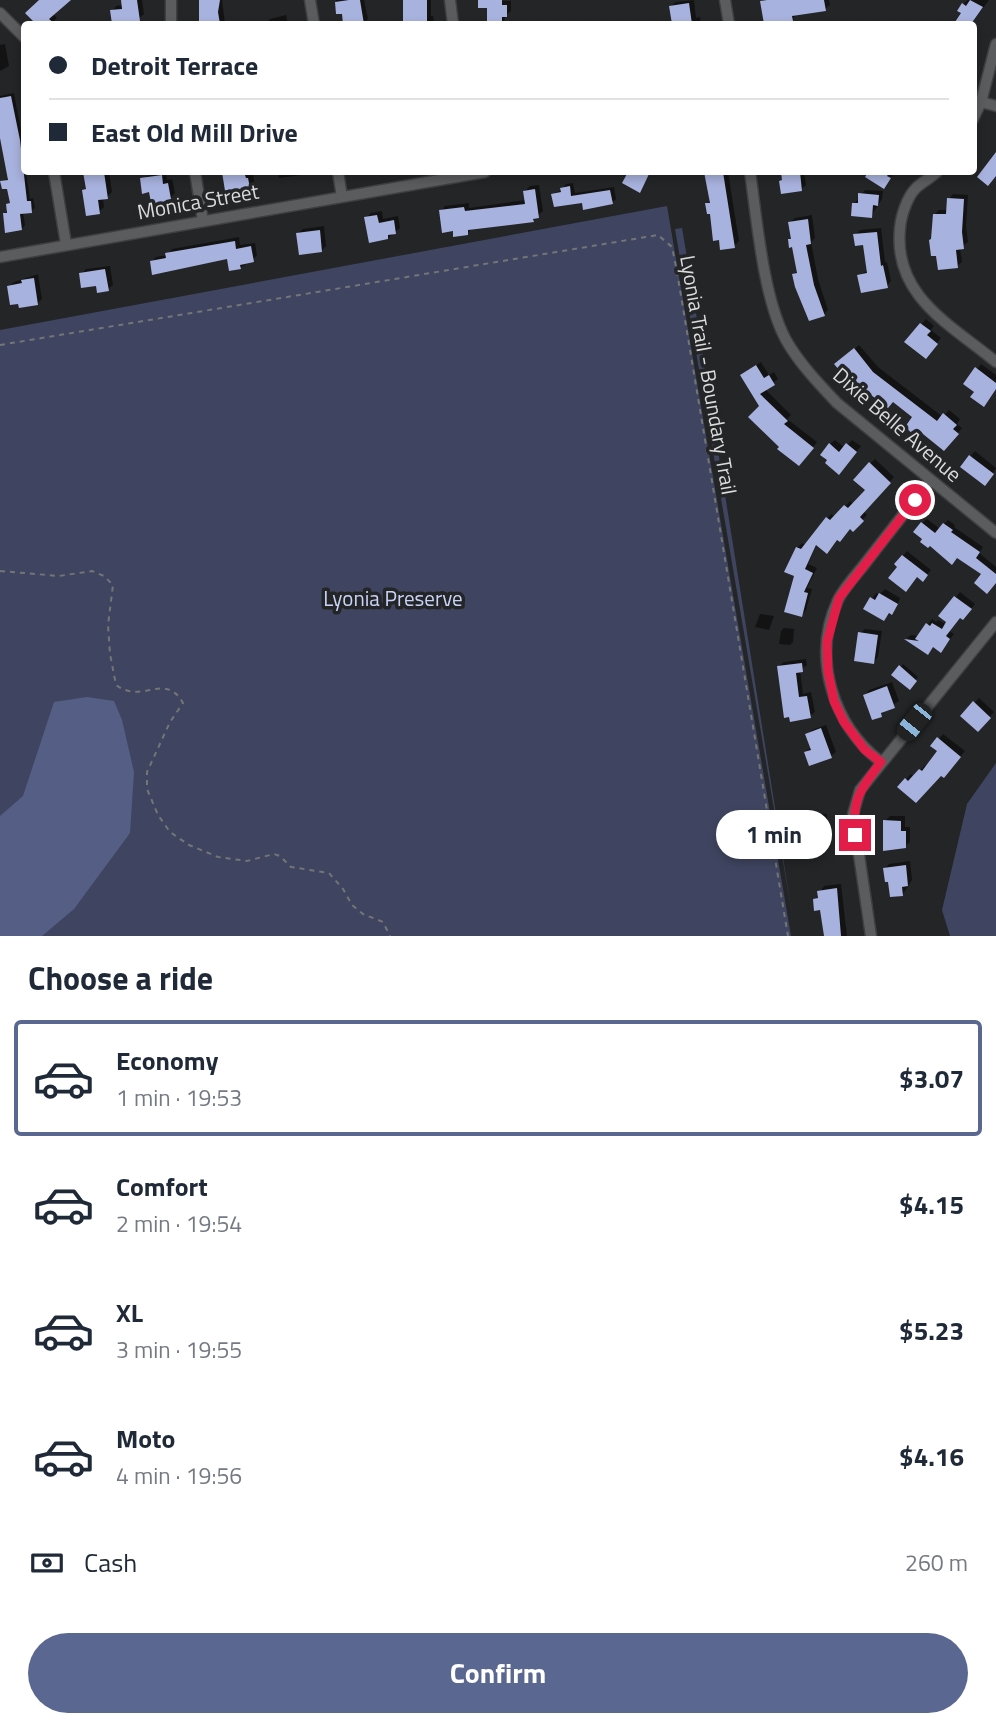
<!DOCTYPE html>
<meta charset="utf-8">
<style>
body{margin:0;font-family:"Titillium Web",sans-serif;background:#f6f6f7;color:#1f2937;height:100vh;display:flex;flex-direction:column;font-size:26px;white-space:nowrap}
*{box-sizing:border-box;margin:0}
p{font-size:23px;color:#747a83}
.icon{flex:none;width:38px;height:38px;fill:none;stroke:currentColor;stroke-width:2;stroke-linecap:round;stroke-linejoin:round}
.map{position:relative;height:936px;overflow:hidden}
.sheet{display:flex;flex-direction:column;background:#fff;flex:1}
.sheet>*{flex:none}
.banner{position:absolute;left:21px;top:21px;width:956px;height:154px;border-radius:7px;box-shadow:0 4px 10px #0003;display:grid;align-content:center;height:154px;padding:0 28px;background:#fff}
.end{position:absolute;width:32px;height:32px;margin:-16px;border:9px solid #e11d48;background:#fff;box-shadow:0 0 0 4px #fff}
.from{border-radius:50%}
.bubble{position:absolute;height:49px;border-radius:24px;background:#fff;box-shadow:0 4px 10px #0003;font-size:23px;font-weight:700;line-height:49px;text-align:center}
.car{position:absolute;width:21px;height:42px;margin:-21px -10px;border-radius:9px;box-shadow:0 0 5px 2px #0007;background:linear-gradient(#222 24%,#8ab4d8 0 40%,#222 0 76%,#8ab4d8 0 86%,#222 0)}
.banner b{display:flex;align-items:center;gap:24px;height:66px;font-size:26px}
.banner b+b{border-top:2px solid #e0e1e3}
.banner i{width:18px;height:18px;background:#1f2937}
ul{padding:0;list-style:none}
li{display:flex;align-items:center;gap:21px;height:116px;margin:0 14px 10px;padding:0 14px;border:4px solid transparent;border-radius:7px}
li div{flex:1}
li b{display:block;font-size:26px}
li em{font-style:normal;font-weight:700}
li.current{border-color:#5a6790}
li>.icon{width:63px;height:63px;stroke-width:1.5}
h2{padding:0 28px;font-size:32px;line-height:84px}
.pay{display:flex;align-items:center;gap:18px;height:77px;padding:0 28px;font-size:26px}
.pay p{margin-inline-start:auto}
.button{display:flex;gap:14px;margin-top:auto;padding:14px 28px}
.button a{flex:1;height:80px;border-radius:42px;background:#5a6790;color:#fff;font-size:28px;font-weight:700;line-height:80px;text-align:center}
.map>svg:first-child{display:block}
.green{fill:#3f4560}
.water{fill:#555e84}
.shadow{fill:#0007}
.building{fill:#a8b2de}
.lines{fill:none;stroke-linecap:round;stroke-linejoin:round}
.minor-casing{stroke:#3f3f41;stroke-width:13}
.path{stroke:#747577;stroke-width:2;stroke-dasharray:5 5;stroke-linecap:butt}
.minor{stroke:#5b5c5e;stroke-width:10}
.route{stroke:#e11d48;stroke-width:9}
.labels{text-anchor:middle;stroke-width:7;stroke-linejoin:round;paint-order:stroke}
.street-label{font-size:21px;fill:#dbdbdd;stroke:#242527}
.park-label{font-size:21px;fill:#c8d3fa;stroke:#242527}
</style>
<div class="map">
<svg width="996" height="936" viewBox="0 0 996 936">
<rect width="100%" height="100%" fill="#242527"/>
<path class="green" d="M667 206 791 936H0V330Z
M682 228 688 263 792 914 675 229Z
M996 763V936H950L942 910 967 804Z"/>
<path class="water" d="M87 697 114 701 122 720 134 772 130 833 74 909 42 936H0V816L23 796 54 702Z"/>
<path class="shadow" d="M41 0H70L53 14 57 18 51 24H38L27 13Z
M122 0H142L144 14 137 20 138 24H114L112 11 116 6 123 5Z
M201 0H222L225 24H203Z
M336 0H364L368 19 362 24H346L343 12H338Z
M405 0H431V16H433L434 24H405Z
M480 0 511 1V11L506 15 503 24H488L489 6Z
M694 0 696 18 700 17 701 24H674L671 6 676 2Z
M764 0H829L830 5 825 9 796 14 793 19 794 24H782L780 19 762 2Z
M968 0H989L971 24H963L957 21 963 12V4Z
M286 15 288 24H265L270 19Z
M5 44 9 66 0 71V45Z
M14 93 22 136 24 172H26L30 199 33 198 35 208 31 211 23 212 25 225 22 229 5 214 11 201 9 187 2 182 9 178 0 124V96Z
M85 172H109L112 192 107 197 103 198 104 207 99 212 84 190 87 187Z
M151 172H166L167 180 172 179 175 193 166 203 142 179 151 174Z
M223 172H249L250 175 253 174 255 187 250 191 227 195Z
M278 172H312L310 174 279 178Z
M630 172H651L640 191 624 182Z
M704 172H728L739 241 734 246 707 204 711 200Z
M782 172H804L806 185 801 189 782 192Z
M871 172H892L894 173 884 186 868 176Z
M573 183 575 193 614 187 616 199 612 203 583 201 553 194 562 190 566 184Z
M539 185 543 211 533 220 473 228 467 233 441 211 445 206 469 203V208L526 200 525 191 530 186Z
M865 190 883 191 882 199 871 216 854 204Z
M953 194 968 195 966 226 968 242 960 248 962 262 957 266 935 214 939 210H948L949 199Z
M382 211 383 219 398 216 400 228 388 238 366 218 371 213Z
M812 215 815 238 811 242 818 279 828 310 824 314 794 274 798 270 794 245 790 240 792 237 790 222 795 218Z
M324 226 326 246 322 250 298 233 303 229Z
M881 228 885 262H887L891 281 887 286 859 276 868 270 865 244 855 235 860 230Z
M239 237 240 245 255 243 257 256 240 268 228 257 152 262 156 257 168 255 172 249Z
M110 266 113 285 108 289 81 274 86 269Z
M38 274 42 299 38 303 9 287 14 282Z
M926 319 934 326 931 330 941 338 930 352 907 342Z
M859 345 878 367 943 417 949 410 960 419 957 424 962 428 949 444 841 360Z
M761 362 769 375 774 372 778 379 765 389 791 415 787 419 817 442 804 459 781 446 761 406 742 375Z
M981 364 996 375V389L976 391 966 384Z
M835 440 845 448 852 440 861 446 843 468 830 444Z
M975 451 996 468 989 480 962 466Z
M875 459 894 477 863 511 867 515 853 530 851 527 837 539 817 544 808 564 817 568 807 588 812 589 806 610 802 615 796 575 797 548 802 543 806 545 831 514 836 517 850 501 854 505 867 490 855 479Z
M927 519 940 529 948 520 955 525 954 527 983 547 979 553 996 567V581L983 574 922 523Z
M907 551 931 570 927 575 900 566 903 556Z
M885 589 900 598 896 608 884 619 865 608 876 593 879 595Z
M960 592 975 604 968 613 961 616 949 631 954 634 941 651 933 646 928 652 907 638 911 635 919 636 932 619 936 622 938 620 951 627 940 616Z
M760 614 774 616 769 630 755 627Z
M784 628 794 629 793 642 790 645 779 644 781 631Z
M865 629 882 631 878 657 874 662 860 633Z
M806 659 807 665 800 670 803 694 811 692 815 712 810 716 779 666 784 662Z
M903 664 918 677 909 688 894 675Z
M892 682 899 701 886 709 881 715 865 695 869 690Z
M979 698 994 712 977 730 962 716Z
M826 725 836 752 831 756 806 752 811 747 807 735 812 730Z
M943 734 965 751 948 771 900 786 911 774 914 777 925 765 927 767 940 751 939 739Z
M814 813 827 814 826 841 821 845 806 824Z
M890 816H905V827H910V842L905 846 885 821Z
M910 861 912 880 903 894 889 880 884 869 889 864Z
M841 884 847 936H824L821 908 815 900 824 886Z"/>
<path class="building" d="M39 0H71L49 19 55 24H36L25 13Z
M121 0H137L140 21 112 24 110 10 122 9Z
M199 0H220L218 12 220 24H199Z
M349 0H360L364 24H343L342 14H336L335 2Z
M403 0H427V24H403Z
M478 0H502V5H507V17H502V24H487V8H478Z
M767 0H824L826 11 792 16 793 21 764 24 760 1Z
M970 0 983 7 971 24H959L955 22 961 13 957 11 962 3 966 6Z
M689 3 692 24H672L669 6Z
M11 96 20 140 27 201H31L32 213 20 214 22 230 5 233 3 213H7L6 204 10 203 7 189H2L0 181 8 180 0 138V98Z
M996 152V176L988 186 977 177Z
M83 172H104L108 199 98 200 100 214 86 216 82 190 86 189Z
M222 172H244L246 178H248L251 193 226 197Z
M628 172H650L640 193 622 183Z
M704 172H723L735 248 720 250 719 240 713 241 710 214H707L705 203H710Z
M781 172H800L802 191 781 194 779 181 782 180Z
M868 172H890L887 176 891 178 884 189 865 177Z
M162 175 163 184 168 183 171 199 166 200 167 205 152 208 149 192 142 194 140 178Z
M570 186 571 196 610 190 613 204 583 210 582 203 554 207 551 194 561 192 560 188Z
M535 189 539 218 533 219 534 222 468 230V235L453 237V231L442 233 439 210 464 207 465 211 525 204 523 191Z
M858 193 879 195 878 206 873 205 872 218 851 216 852 203H858Z
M947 198 964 199 962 232 964 249 956 250 958 268 938 270 936 256H931L929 240 931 239 933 214H946Z
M377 215 379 223 394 220 396 234 388 235V239L369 243 364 217Z
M808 219 811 244 806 245 814 285 825 316 809 321 795 287 792 274 797 273 792 247 789 248 788 239H791L788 222Z
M320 230 322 252 299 255 296 233Z
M877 232 881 266 883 265 888 288 861 293 857 275 867 273 863 245 855 246 853 234Z
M235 241 236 249 251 246 254 262 240 265 241 269 229 271 227 259 152 275 150 261 166 258 165 253Z
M105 269 109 291 97 293 96 286 81 288 79 273Z
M34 278 38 305 19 308 18 304 10 305 7 286 22 283 21 280Z
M920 323 931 331 927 335 938 344 926 359 904 342Z
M854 348 873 372 937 421 943 413 957 425 953 429 959 434 944 451 918 430 914 435 905 427 912 417 893 402 888 408 858 385 849 373 845 377 834 364Z
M756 365 764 378 769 375 775 385 760 394 788 421 784 424 814 448 799 466 777 449 779 447 748 417 759 406 740 375Z
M975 367 996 383V389L984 407 970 397 974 392 963 384Z
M829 443 839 452 846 443 857 452 839 475 825 463 827 460 820 455Z
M969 455 994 474 985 486 960 467Z
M869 462 891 483 860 517 864 521 853 532 850 529 840 542 837 540 827 554 816 545 805 569 813 573 804 592 808 593 802 617 784 612 794 576 784 572 796 547 801 549 826 517 830 520 844 505 848 508 865 490 853 480Z
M921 522 935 533 943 523 953 530 951 532 980 552 976 558 996 574V583L987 594 974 583 981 574 957 558 952 565 930 546 928 548 920 542 922 539 913 532Z
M902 555 928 575 923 582 917 577 906 592 888 578 897 567 894 564Z
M879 593 898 604 892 615 889 613 884 621 863 609 870 597 875 600Z
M954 596 972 609 963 620 960 618 946 636 950 639 941 653 933 647 928 655 904 639 919 641 915 639 926 623 930 626 932 623 942 629 946 622 938 616Z
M858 632 878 635 874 664 854 661Z
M802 663 803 672 796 673 799 697 807 696 811 718 790 722 789 717 784 718 777 666Z
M899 665 917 681 910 690 891 675Z
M887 686 895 708 881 713 882 717 872 720 863 695Z
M973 701 991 718 978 732 960 716Z
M821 728 832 758 809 766 804 752 811 750 805 734Z
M937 737 961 757 944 778 941 776 916 803 897 787 905 778 908 781 919 769 922 771 937 751 930 746Z
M808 817 823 818 822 847 806 846 807 830H803L804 823H807Z
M883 820 901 821V831H906V848L883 851Z
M906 865 908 886 902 887 903 896 890 897 888 882H885L883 868Z
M837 888 841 936H824L820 910 814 911 813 899 818 898 817 891Z"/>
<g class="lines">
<g class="minor-casing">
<path id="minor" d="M310 0 314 24
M450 0 453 24
M725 0 729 24
M0 13 24 37
M171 24V0
M981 102 996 106
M973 119 981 102 996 44
M54 172 66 244
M195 172 203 221
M338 172 342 197
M750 172C757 219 763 298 786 340 799 363 819 384 837 403L996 533
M937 172C931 178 922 182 916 188 907 197 901 216 900 228 893 296 950 324 996 362
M0 257 485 172
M881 762C833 725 811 657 838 600 845 586 858 573 867 561 888 534 909 507 930 481
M871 936 853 814 860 790 996 622"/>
</g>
<path class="path" d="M0 345 658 235 672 247 677 272 788 936
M0 571 59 576 92 571 104 576 113 585 108 625 110 654 116 685C143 705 165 671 183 703L170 722 147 772V789L158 815 170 832 189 845 218 857 247 861 274 854 280 856 291 867 329 873 343 889 352 905 363 914 383 922 390 936"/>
<use href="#minor" class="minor"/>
</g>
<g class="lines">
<path class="route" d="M855 835C852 799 860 790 881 762L865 750 844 722 834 701 828 671 827 642 839 598 915 500"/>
</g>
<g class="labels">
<g class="street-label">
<text transform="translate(198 202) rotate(-10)" y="7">Monica Street</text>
<text transform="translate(708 375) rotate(80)" y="7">Lyonia Trail - Boundary Trail</text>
<text transform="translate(897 425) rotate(41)" y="7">Dixie Belle Avenue</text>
</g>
<g class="park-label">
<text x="393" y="606">Lyonia Preserve</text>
</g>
</g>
</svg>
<i class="end from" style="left:915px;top:500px"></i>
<i class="end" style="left:855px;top:835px"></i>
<div class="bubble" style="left:716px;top:810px;width:116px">1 min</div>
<i class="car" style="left:914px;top:722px;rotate:219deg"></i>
<div class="banner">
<b><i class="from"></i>Detroit Terrace</b>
<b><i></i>East Old Mill Drive</b>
</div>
</div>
<section class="sheet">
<h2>Choose a ride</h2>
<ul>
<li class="current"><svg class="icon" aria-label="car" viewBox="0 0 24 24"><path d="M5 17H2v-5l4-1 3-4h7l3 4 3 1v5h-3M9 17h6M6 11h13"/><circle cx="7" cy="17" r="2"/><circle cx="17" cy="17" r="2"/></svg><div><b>Economy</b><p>1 min · 19:53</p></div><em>$3.07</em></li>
<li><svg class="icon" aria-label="car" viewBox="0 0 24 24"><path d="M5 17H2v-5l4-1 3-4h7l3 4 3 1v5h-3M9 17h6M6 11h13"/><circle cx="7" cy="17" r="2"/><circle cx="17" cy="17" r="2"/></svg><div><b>Comfort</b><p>2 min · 19:54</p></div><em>$4.15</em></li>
<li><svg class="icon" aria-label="car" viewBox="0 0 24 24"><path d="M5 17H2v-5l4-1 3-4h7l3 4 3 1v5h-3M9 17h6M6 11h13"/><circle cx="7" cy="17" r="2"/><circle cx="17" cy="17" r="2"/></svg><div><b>XL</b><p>3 min · 19:55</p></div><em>$5.23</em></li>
<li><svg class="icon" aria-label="car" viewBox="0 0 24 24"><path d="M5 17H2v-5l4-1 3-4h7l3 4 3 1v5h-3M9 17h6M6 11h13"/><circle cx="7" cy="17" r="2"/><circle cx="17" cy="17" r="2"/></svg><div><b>Moto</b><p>4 min · 19:56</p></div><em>$4.16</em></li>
</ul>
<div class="pay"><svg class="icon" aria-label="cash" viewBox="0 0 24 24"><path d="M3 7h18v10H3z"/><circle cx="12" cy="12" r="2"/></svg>Cash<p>260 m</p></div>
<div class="button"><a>Confirm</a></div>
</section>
